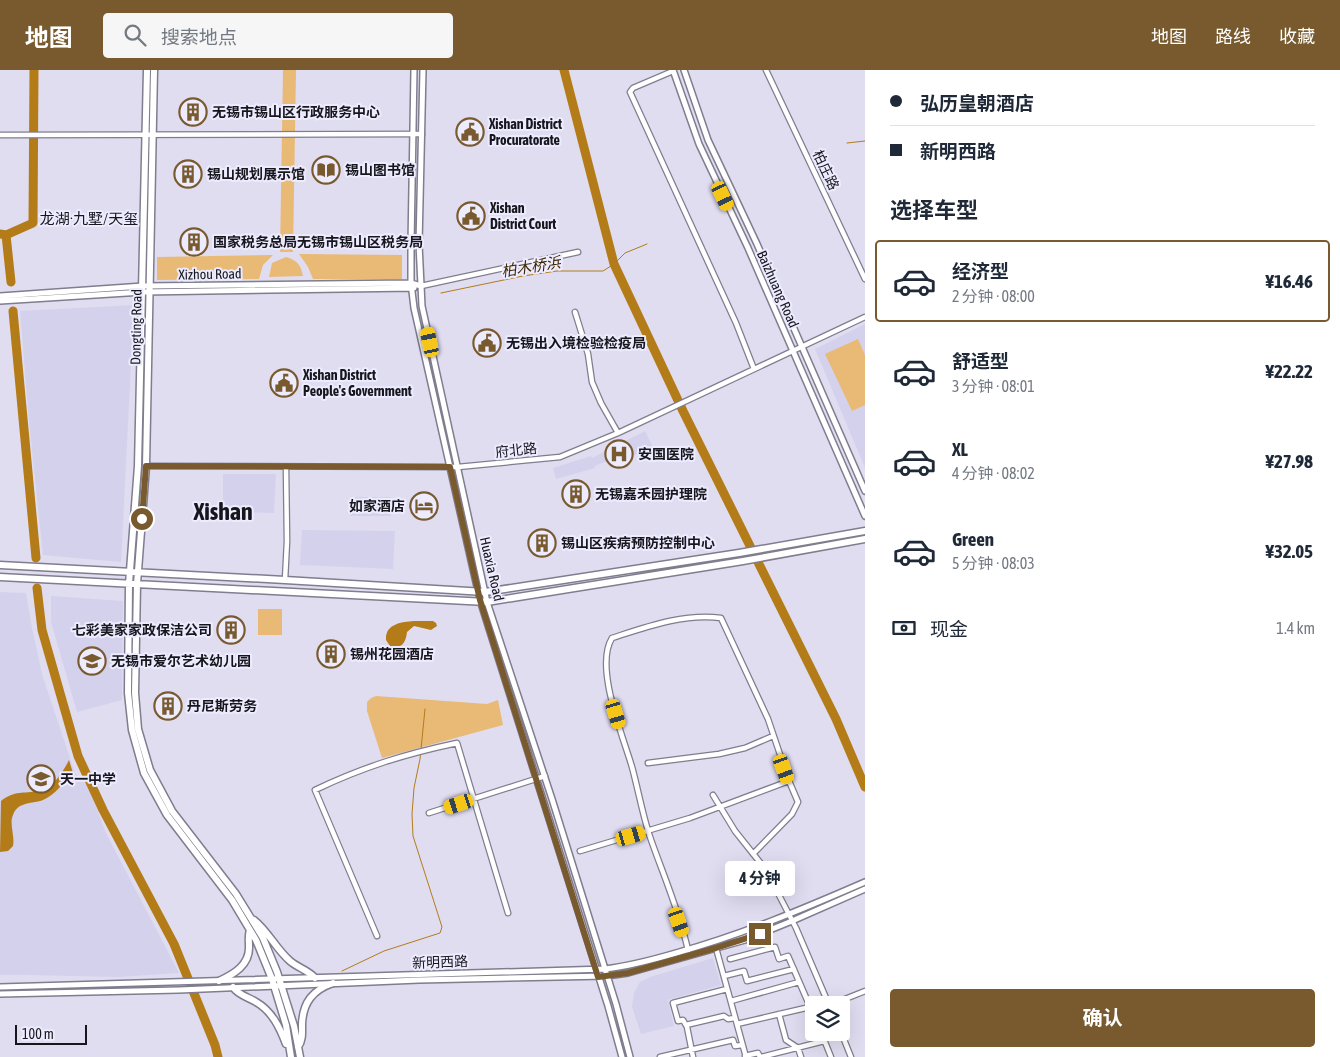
<!DOCTYPE html>
<html lang="zh">
<meta charset="utf-8">
<style>
body{margin:0;font-family:"Asap Condensed","Noto Sans SC",sans-serif;background:#f6f6f7;color:#1f2937;height:100vh;display:flex;flex-direction:column;font-size:19px;white-space:nowrap}
*{box-sizing:border-box;margin:0}
p{font-size:16px;color:#747a83}
.icon{flex:none;width:28px;height:28px;fill:none;stroke:currentColor;stroke-width:2;stroke-linecap:round;stroke-linejoin:round}
.map{position:relative;flex:1;overflow:hidden}
.side{display:flex;flex-direction:column;background:#fff;width:475px}
.side>*{flex:none}
.top-card{display:grid;align-content:center;height:110px;padding:0 25px;background:#fff}
.fabs{position:absolute;left:805px;top:926px;display:grid;gap:10px}
.fabs a{display:grid;place-items:center;width:45px;height:45px;border-radius:5px;background:#fff;box-shadow:0 5px 20px #0002;font-size:25px}
.scale{position:absolute;left:15px;bottom:12px;width:72px;box-sizing:border-box;padding-left:5px;border:2px solid #17161d;border-top:0;font-size:14px;line-height:18px;white-space:nowrap;color:#17161d;-webkit-text-stroke:4px #edebfe;paint-order:stroke}
.end{position:absolute;width:22px;height:22px;margin:-11px;border:6px solid #785a2e;background:#fff;box-shadow:0 0 0 2px #fff}
.from{border-radius:50%}
.bubble{position:absolute;height:35px;border-radius:5px;background:#fff;box-shadow:0 5px 20px #0002;font-size:16px;font-weight:700;line-height:35px;text-align:center}
.car{position:absolute;width:15px;height:30px;margin:-15px -8px;border-radius:6px;box-shadow:0 0 4px 1px #0007;background:linear-gradient(#f5c518 24%,#345 0 40%,#f5c518 0 76%,#345 0 86%,#f5c518 0)}
.top-card b{display:flex;align-items:center;gap:18px;height:48px;font-size:19px}
.top-card b+b{border-top:1px solid #e0e1e3}
.top-card i{width:12px;height:12px;background:#1f2937}
ul{padding:0;list-style:none}
li{display:flex;align-items:center;gap:15px;height:82px;margin:0 10px 8px;padding:0 15px;border:2px solid transparent;border-radius:5px}
li div{flex:1}
li b{display:block;font-size:19px}
li em{font-style:normal;font-weight:700}
li.on{border-color:#785a2e}
li>.icon{width:45px;height:45px;stroke-width:1.5}
h2{padding:0 25px;font-size:22px;line-height:60px}
.pay{display:flex;align-items:center;gap:12px;height:55px;padding:0 25px;font-size:19px}
.pay p{margin-inline-start:auto}
.cta{display:flex;gap:10px;margin-top:auto;padding:10px 25px}
.cta a{flex:1;height:58px;border-radius:5px;background:#785a2e;color:#fff;font-size:20px;font-weight:700;line-height:58px;text-align:center}
header{display:flex;align-items:center;gap:30px;box-sizing:border-box;height:70px;padding:0 25px;background:#785a2e;color:#fff}
header strong{font-size:24px}
nav{display:flex;gap:28px;margin-inline-start:auto;font-size:18px}
.search{width:350px;height:45px;background:#f6f6f7;display:flex;align-items:center;gap:12px;box-sizing:border-box;padding:0 18px;border-radius:5px;color:#747a83;font-size:19px}
main{display:flex;flex:1;min-height:0}
.map>svg:first-child{display:block}
.built{fill:#d4d1ec}
.green{fill:#e8ba76}
.water{fill:#b37c18}
.lines{fill:none;stroke-linecap:round;stroke-linejoin:round}
.stream{stroke:#b37c18;stroke-width:1}
.river{stroke:#b37c18;stroke-width:9}
.minor-casing{stroke:#7f7d8e;stroke-width:7}
.tertiary-casing{stroke:#7f7d8e;stroke-width:8}
.secondary-casing{stroke:#7f7d8e;stroke-width:9}
.minor{stroke:#fff;stroke-width:4.5}
.tertiary{stroke:#fff;stroke-width:5}
.secondary{stroke:#fff;stroke-width:6}
.route{stroke:#785a2e;stroke-width:6}
.labels{text-anchor:middle;stroke-width:4;stroke-linejoin:round;paint-order:stroke}
.poi-label{font-size:14px;font-weight:bold;fill:#17161d;stroke:#edebfe;text-anchor:start}
.street-label{font-size:14px;fill:#17161d;stroke:#edebfe}
.neighbourhood-label{font-size:15px;fill:#17161d;stroke:#edebfe}
.water-label{font-size:15px;font-style:italic;fill:#3d2600;stroke:#edebfe}
.town-label{font-size:24px;font-weight:bold;fill:#17161d;stroke:#edebfe}
</style>
<header>
<strong>地图</strong>
<div class="search"><svg class="icon" aria-label="search" viewBox="0 0 24 24"><circle cx="10" cy="10" r="6"/><path d="M15 15l6 6"/></svg>搜索地点</div>
<nav><a>地图</a><a>路线</a><a>收藏</a></nav>
</header>
<main>
<div class="map">
<svg width="865" height="987" viewBox="0 0 865 987">
<rect width="100%" height="100%" fill="#e0ddf1"/>
<path class="built" d="M134 235 121 492 43 485 29 352 20 241Z
M865 254V398L815 279Z
M645 361 653 377 612 394 609 390 595 396V398L556 409 553 398 591 386 592 388Z
M223 404H276L274 443 223 442Z
M350 427H391V446H350Z
M302 460 395 461 393 499 300 495Z
M0 522 26 523 32 558 42 604 75 703 88 716 106 763 179 903 119 907 26 905H0Z
M51 526 123 531 122 630 77 642 51 552Z
M713 888 721 915 668 930 674 956 641 964 632 937 634 923 640 912 650 907Z"/>
<path class="green" d="M283 0H296L293 182H280Z
M299 184 402 185V209H313L308 197Z
M273 185 263 195 259 209 157 210V187Z
M286 187C297 190 301 195 303 206L269 207 272 193Z
M858 269 865 285V335L852 341 825 284Z
M258 539H282V565H258Z
M376 626 487 634 498 630 503 655 382 688 367 641V632L371 628Z"/>
<path class="water" d="M414 551H433L436 553 437 556 431 560 414 556 407 562C406 572 402 580 390 576L386 570C385 554 401 552 414 551Z
M69 690 73 703C64 712 55 725 43 730 33 734 18 731 13 745 9 753 15 766 13 776L8 781 0 782 1 731C15 720 23 724 39 721 53 718 63 702 69 690Z"/>
<g class="lines">
<path class="stream" d="M847 73 865 71
M441 223 523 206 557 201H603L614 194 625 183 647 174
M342 901 384 881 440 863 442 857 413 766 412 744 414 718 420 689 425 639"/>
<path class="river" d="M564 0 614 194 683 341 836 649 865 717
M0 164 6 165 11 212
M6 165 33 153 34 0
M13 241 36 488
M37 518 42 560 78 686 103 740 174 874 215 975 218 987"/>
<g class="minor-casing">
<path id="minor" d="M766 0 865 209
M673 1 633 18 630 22 736 253 754 299
M0 65 422 64
M421 216 578 182
M575 242 588 284 592 312 601 333 618 363
M145 396 458 397 560 387 618 363 865 247
M285 510 287 471 286 397
M648 693 719 684 745 678 773 666
M713 725 735 761 766 800 796 858 829 935
M429 743 545 706
M580 781 690 748 789 711 768 649 721 548C684 543 646 557 612 568 594 597 623 666 632 697 638 719 642 742 649 764 662 802 679 840 688 880
M753 784 792 744 798 732 789 711
M377 866 315 720C363 697 405 684 457 673L508 843
M716 878 746 987
M730 889 775 877 779 889 788 886 814 946
M724 906 744 901 747 911 794 899
M731 931 799 912
M830 935 865 921
M779 944 786 970 798 978 801 987
M737 954 810 937
M686 955 724 946 728 949 735 948
M821 962 831 987
M841 962 851 987
M745 986 758 983 760 987
M660 987 733 970 735 976 742 975
M693 987 687 957 683 950 678 951 673 933 727 919
M761 987 824 971"/>
</g>
<g class="tertiary-casing">
<path id="tertiary" d="M414 0 411 174V213L414 238 480 530 608 936 622 987
M423 0 419 174 422 236 487 532 552 729 616 934 630 987
M673 0 699 74 748 178 865 446
M684 0 708 70 757 174 865 421
M0 226 143 216 411 213 421 216
M0 231 143 222 414 218
M0 917 605 899C629 896 652 890 676 883 741 865 803 839 865 812
M0 924 179 920 419 910 607 906 628 903 745 870 792 851 865 819"/>
</g>
<g class="secondary-casing">
<path id="secondary" d="M147 0 138 396 129 514 128 623 132 660 144 703 167 745 232 830 256 870 272 909 286 955 291 987
M154 0 146 396 137 514 135 623 138 659 150 700 172 741 236 824 263 868 277 902 294 956 300 987
M0 495 285 510 485 522 739 483 865 461
M0 507 487 532 743 491 865 469
M254 850C268 861 276 879 290 891 298 898 308 900 315 908
M219 911C234 904 250 895 249 876 249 869 248 866 250 860
M233 917C238 925 248 927 256 932 272 941 280 958 286 974
M298 977C303 970 302 962 302 954 303 932 313 920 333 913"/>
</g>
<use href="#minor" class="minor"/>
<use href="#tertiary" class="tertiary"/>
<use href="#secondary" class="secondary"/>
</g>
<g class="lines">
<path class="route" d="M142 449 146 396 450 397 480 530 598 907 628 903 716 878 760 864"/>
</g>
<defs>
<g id="building-ring" transform="scale(1.4375)"><circle r="9.5" fill="#edebfe" stroke="#785a2e" stroke-width="1.5"/><path d="M-4-6H4V6H1V3H-1V6H-4ZM-2.5-4.3h1.7v1.8h-1.7ZM.8-4.3h1.7v1.8H.8ZM-2.5-1h1.7V.8h-1.7ZM.8-1h1.7V.8H.8Z" fill="#785a2e"/></g>
<g id="civic-ring" transform="scale(1.4375)"><circle r="9.5" fill="#edebfe" stroke="#785a2e" stroke-width="1.5"/><path d="M-.6-6.5H3V-4.5H.6V-3L4-1V1h2V6H-6V1h2V-1L-.6-3ZM-1.2 2.5V6h2.4V2.5Z" fill="#785a2e"/></g>
<g id="library-ring" transform="scale(1.4375)"><circle r="9.5" fill="#edebfe" stroke="#785a2e" stroke-width="1.5"/><path d="M-6-4Q-3-5.5-.7-3.5V5Q-3 3-6 4ZM6-4Q3-5.5 .7-3.5V5Q3 3 6 4Z" fill="#785a2e"/></g>
<g id="hospital-ring" transform="scale(1.4375)"><circle r="9.5" fill="#edebfe" stroke="#785a2e" stroke-width="1.5"/><path d="M-5-5h3v3.5h4V-5h3V5h-3V1.5h-4V5h-3Z" fill="#785a2e"/></g>
<g id="hotel-ring" transform="scale(1.4375)"><circle r="9.5" fill="#edebfe" stroke="#785a2e" stroke-width="1.5"/><path d="M-6-4.5h1.5V1H6V5H4.5V3h-9V5H-6ZM-4 0a1.8 1.8 0 1 1 3.6 0ZM.5 0V-2.5h3Q6-2.5 6 0Z" fill="#785a2e"/></g>
<g id="school-ring" transform="scale(1.4375)"><circle r="9.5" fill="#edebfe" stroke="#785a2e" stroke-width="1.5"/><path d="M0-5L7-2L0 1L-7-2ZM-4 1L0 2.5L4 1V4Q0 6-4 4Z" fill="#785a2e"/></g>
</defs>
<g fill-rule="evenodd">
<use href="#building-ring" x="193" y="42"/>
<use href="#civic-ring" x="470" y="62"/>
<use href="#library-ring" x="326" y="100"/>
<use href="#building-ring" x="188" y="104"/>
<use href="#civic-ring" x="471" y="146"/>
<use href="#building-ring" x="194" y="172"/>
<use href="#civic-ring" x="487" y="273"/>
<use href="#civic-ring" x="284" y="313"/>
<use href="#hospital-ring" x="619" y="384"/>
<use href="#building-ring" x="576" y="424"/>
<use href="#hotel-ring" x="424" y="436"/>
<use href="#building-ring" x="542" y="473"/>
<use href="#building-ring" x="231" y="560"/>
<use href="#building-ring" x="331" y="584"/>
<use href="#school-ring" x="92" y="591"/>
<use href="#building-ring" x="168" y="636"/>
<use href="#school-ring" x="41" y="709"/>
</g>
<g class="labels">
<g class="poi-label">
<text x="212" y="47">无锡市锡山区行政服务中心</text>
<text x="489" y="59">Xishan District<tspan x="489" dy="16">Procuratorate</tspan></text>
<text x="345" y="105">锡山图书馆</text>
<text x="207" y="109">锡山规划展示馆</text>
<text x="490" y="143">Xishan<tspan x="490" dy="16">District Court</tspan></text>
<text x="213" y="177">国家税务总局无锡市锡山区税务局</text>
<text x="506" y="278">无锡出入境检验检疫局</text>
<text x="303" y="310">Xishan District<tspan x="303" dy="16">People's Government</tspan></text>
<text x="638" y="389">安国医院</text>
<text x="595" y="429">无锡嘉禾园护理院</text>
<text x="405" y="441" text-anchor="end">如家酒店</text>
<text x="561" y="478">锡山区疾病预防控制中心</text>
<text x="212" y="565" text-anchor="end">七彩美家家政保洁公司</text>
<text x="350" y="589">锡州花园酒店</text>
<text x="111" y="596">无锡市爱尔艺术幼儿园</text>
<text x="187" y="641">丹尼斯劳务</text>
<text x="60" y="714">天一中学</text>
</g>
<g class="street-label">
<text transform="translate(826 100) rotate(65)" y="5">柏庄路</text>
<text transform="translate(210 204) rotate(-1)" y="5">Xizhou Road</text>
<text transform="translate(778 219) rotate(66)" y="5">Baizhuang Road</text>
<text transform="translate(136 257) rotate(-89)" y="5">Dongting Road</text>
<text transform="translate(516 380) rotate(-6)" y="5">府北路</text>
<text transform="translate(492 499) rotate(77)" y="5">Huaxia Road</text>
<text transform="translate(440 892) rotate(-2)" y="5">新明西路</text>
</g>
<g class="neighbourhood-label">
<text x="89" y="154">龙湖·九墅/天玺</text>
</g>
<g class="water-label">
<text transform="translate(531 197) rotate(-9)" y="5">柏木桥浜</text>
</g>
<g class="town-label">
<text x="223" y="450">Xishan</text>
</g>
</g>
</svg>
<div class="fabs">
<a><svg class="icon" aria-label="layers" viewBox="0 0 24 24"><path d="M12 4l9 5-9 5-9-5zM3 14l9 5 9-5"/></svg></a>
</div>
<div class="scale">100 m</div>
<i class="end from" style="left:142px;top:449px"></i>
<i class="end" style="left:760px;top:864px"></i>
<div class="bubble" style="left:725px;top:791px;width:70px">4 分钟</div>
<i class="car" style="left:723px;top:126px;rotate:155deg"></i>
<i class="car" style="left:430px;top:272px;rotate:348deg"></i>
<i class="car" style="left:616px;top:644px;rotate:163deg"></i>
<i class="car" style="left:784px;top:699px;rotate:160deg"></i>
<i class="car" style="left:459px;top:734px;rotate:252deg"></i>
<i class="car" style="left:631px;top:766px;rotate:74deg"></i>
<i class="car" style="left:679px;top:852px;rotate:161deg"></i>
</div>
<section class="side">
<div class="top-card">
<b><i class="from"></i>弘历皇朝酒店</b>
<b><i></i>新明西路</b>
</div>
<h2>选择车型</h2>
<ul>
<li class="on"><svg class="icon" aria-label="car" viewBox="0 0 24 24"><path d="M5 17H2v-5l4-1 3-4h7l3 4 3 1v5h-3M9 17h6M6 11h13"/><circle cx="7" cy="17" r="2"/><circle cx="17" cy="17" r="2"/></svg><div><b>经济型</b><p>2 分钟 · 08:00</p></div><em>¥16.46</em></li>
<li><svg class="icon" aria-label="car" viewBox="0 0 24 24"><path d="M5 17H2v-5l4-1 3-4h7l3 4 3 1v5h-3M9 17h6M6 11h13"/><circle cx="7" cy="17" r="2"/><circle cx="17" cy="17" r="2"/></svg><div><b>舒适型</b><p>3 分钟 · 08:01</p></div><em>¥22.22</em></li>
<li><svg class="icon" aria-label="car" viewBox="0 0 24 24"><path d="M5 17H2v-5l4-1 3-4h7l3 4 3 1v5h-3M9 17h6M6 11h13"/><circle cx="7" cy="17" r="2"/><circle cx="17" cy="17" r="2"/></svg><div><b>XL</b><p>4 分钟 · 08:02</p></div><em>¥27.98</em></li>
<li><svg class="icon" aria-label="car" viewBox="0 0 24 24"><path d="M5 17H2v-5l4-1 3-4h7l3 4 3 1v5h-3M9 17h6M6 11h13"/><circle cx="7" cy="17" r="2"/><circle cx="17" cy="17" r="2"/></svg><div><b>Green</b><p>5 分钟 · 08:03</p></div><em>¥32.05</em></li>
</ul>
<div class="pay"><svg class="icon" aria-label="cash" viewBox="0 0 24 24"><path d="M3 7h18v10H3z"/><circle cx="12" cy="12" r="2"/></svg>现金<p>1.4 km</p></div>
<div class="cta"><a>确认</a></div>
</section>
</main>
